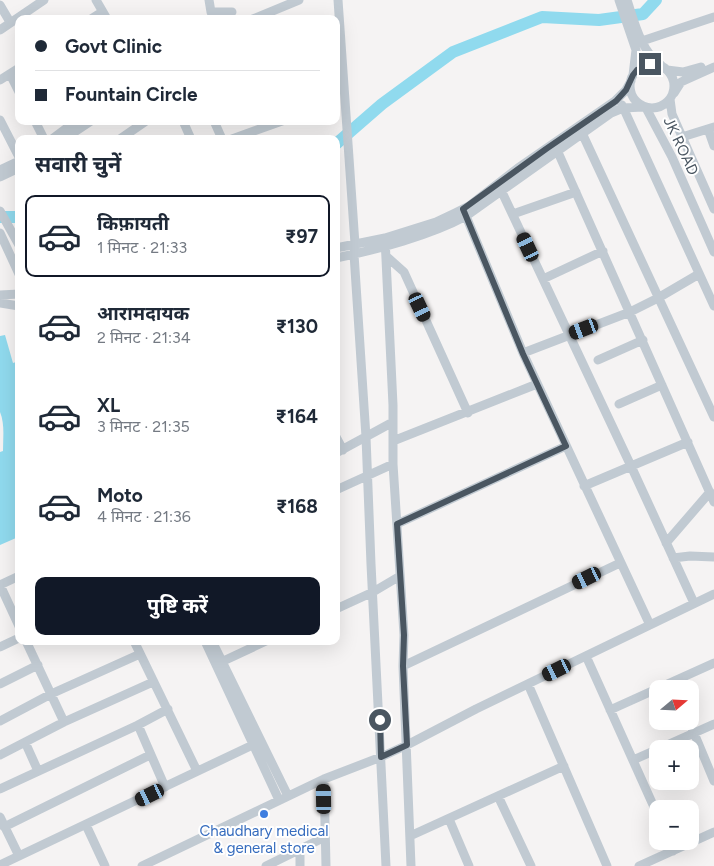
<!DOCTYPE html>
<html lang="hi">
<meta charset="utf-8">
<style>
body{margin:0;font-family:Figtree,"Noto Sans Devanagari",sans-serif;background:#f2f2f3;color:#1f2937;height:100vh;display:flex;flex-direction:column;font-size:19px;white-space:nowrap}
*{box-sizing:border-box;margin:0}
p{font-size:16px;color:#747a83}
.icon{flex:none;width:28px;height:28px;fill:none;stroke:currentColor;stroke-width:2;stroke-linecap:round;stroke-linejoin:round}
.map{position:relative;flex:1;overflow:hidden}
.sheet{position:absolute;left:15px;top:135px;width:325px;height:510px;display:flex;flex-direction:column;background:#fff;border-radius:10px;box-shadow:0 5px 20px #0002}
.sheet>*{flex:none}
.banner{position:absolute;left:15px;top:15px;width:325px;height:110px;border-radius:10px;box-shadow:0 5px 20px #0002;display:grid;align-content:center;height:110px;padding:0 20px;background:#fff}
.needle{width:32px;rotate:71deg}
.controls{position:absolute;left:649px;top:680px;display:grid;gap:10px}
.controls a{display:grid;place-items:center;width:50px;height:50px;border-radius:10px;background:#fff;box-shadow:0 5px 20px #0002;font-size:25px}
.end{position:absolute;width:22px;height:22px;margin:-11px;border:6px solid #4a5661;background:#fff;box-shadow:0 0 0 2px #fff}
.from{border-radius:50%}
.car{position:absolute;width:15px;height:30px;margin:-15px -8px;border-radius:6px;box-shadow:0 0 4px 1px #0007;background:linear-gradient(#222 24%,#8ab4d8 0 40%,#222 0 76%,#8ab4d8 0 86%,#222 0)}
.banner b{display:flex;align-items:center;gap:18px;height:48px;font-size:19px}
.banner b+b{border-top:1px solid #e0e1e3}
.banner i{width:12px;height:12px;background:#1f2937}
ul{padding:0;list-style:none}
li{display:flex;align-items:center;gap:15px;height:82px;margin:0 10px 8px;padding:0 10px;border:2px solid transparent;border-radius:10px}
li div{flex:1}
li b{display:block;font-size:19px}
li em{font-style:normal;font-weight:700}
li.on{border-color:#111827}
li>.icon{width:45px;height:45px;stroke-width:1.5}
h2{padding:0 20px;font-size:22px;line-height:60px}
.action{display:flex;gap:10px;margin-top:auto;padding:10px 20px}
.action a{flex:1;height:58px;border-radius:10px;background:#111827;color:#fff;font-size:20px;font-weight:700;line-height:58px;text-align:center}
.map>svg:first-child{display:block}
.water{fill:#90daee}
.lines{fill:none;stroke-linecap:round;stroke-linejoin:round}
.river{stroke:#90daee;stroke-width:12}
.minor{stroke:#c1cad2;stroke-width:9}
.route{stroke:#4a5661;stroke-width:6}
.shop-dot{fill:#3f7fe0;stroke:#fff;stroke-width:2}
.labels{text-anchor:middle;stroke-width:4;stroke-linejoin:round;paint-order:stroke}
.street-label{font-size:15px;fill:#4a5661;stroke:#fff}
.shop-label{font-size:15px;fill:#366cbe;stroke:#fff}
</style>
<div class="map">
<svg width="714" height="866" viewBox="0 0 714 866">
<rect width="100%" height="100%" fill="#f5f3f3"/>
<path class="water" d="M5 335 13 363 19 361V534L16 538 0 545V452L3 451C3 438 5 424 0 412V336Z"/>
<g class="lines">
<path class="river" d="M336 144 382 104 453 52 542 17 599 20 643 14 656 0
M0 217H19"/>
<path class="minor" d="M96 0 107 19
M209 0 211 12H232
M338 0 355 244 354 254 366 437 371 564 386 866
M619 0 636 50 633 75
M627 0C634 21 641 52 661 65
M0 5 10 22
M91 19 102 12
M253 19 299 0
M0 30 44 0
M642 41 714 17
M630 86a22 22 0 1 1 44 0a22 22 0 1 1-44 0Z
M667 70 683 72 701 67
M10 74 19 92
M0 80 19 68
M674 93 681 82 714 67
M670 99 672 114 714 209
M622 105 714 306
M646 108 672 157 714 252
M0 120 19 157
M35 121 44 139
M183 121 191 139
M214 121 222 139
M708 129 714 146
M582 133 714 417
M682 137 714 127
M52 139 76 121
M64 139 91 121
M120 139 146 121
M232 139 282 121
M557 150 714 502
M0 170 19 161
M0 177 19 168
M501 190 631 466 694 603
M463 209 523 353 650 625
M0 211 19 245
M513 214 576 192
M0 233 19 274
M385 238 393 405V464L404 635 403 666 411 866
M336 248 385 238 436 222 455 213 469 206 518 168 615 101 626 90 631 81
M386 256 404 272 468 413
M336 258C376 250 431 235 466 216L611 113 623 108 643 107
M543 279 603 251
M0 295 19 294
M0 303 19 306
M523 353 630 312 658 298 699 274
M598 360 643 340
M619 404 662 385
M336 437 343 450
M393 441 537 384
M336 453 393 422
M584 486 688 442
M336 490 393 464
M397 524 566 446
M666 543 710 492
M673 558 690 556 714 557
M0 585 19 626
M0 585 19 576
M336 609 373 592 400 576
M26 641 64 722
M134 641 197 771
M205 641 279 800
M212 641 288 796
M0 647 19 638
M586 656 658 816
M217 664 266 641
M403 666 620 563
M0 684 38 665
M528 684 607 866
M610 710 714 663
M0 721 51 694 140 654
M689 721 714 781
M138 725 165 787
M25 742 38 771
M658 749 714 724
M0 755 64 722 153 682
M633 760 658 749
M324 779 326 866
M0 789 138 725 168 709
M498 796 531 866
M0 817 19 856
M449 819 469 866
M86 825 105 866
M4 827 150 755
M410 836 564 766
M669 841 673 851
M300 850V866
M0 865 261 741
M142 866 324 779 381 757 407 745 476 709 714 594
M266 866 325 837
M639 866 714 832"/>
</g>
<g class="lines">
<path class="route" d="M380 720 381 757 407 745 403 666 404 635 397 524 566 446 523 354 463 209 546 149 616 101 626 90 633 75 637 70 650 64"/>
</g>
<circle class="shop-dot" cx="264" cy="814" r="5"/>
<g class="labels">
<g class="street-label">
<text transform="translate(681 146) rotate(65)" y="5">JK ROAD</text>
</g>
<g class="shop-label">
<text x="264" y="836">Chaudhary medical<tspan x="264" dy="17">&amp; general store</tspan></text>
</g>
</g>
</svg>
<div class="controls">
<a><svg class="needle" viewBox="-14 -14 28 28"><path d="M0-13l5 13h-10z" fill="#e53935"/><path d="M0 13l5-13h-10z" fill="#747a83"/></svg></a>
<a>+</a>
<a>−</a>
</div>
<i class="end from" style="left:380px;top:720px"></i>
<i class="end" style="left:650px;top:64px"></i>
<i class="car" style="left:528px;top:247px;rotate:335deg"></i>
<i class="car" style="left:420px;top:307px;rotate:155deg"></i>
<i class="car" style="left:584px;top:329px;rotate:249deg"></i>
<i class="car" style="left:587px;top:578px;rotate:244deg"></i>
<i class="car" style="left:557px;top:670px;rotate:244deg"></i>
<i class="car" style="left:150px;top:795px;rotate:244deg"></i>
<i class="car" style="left:324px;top:799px;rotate:359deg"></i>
<div class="banner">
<b><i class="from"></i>Govt Clinic</b>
<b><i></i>Fountain Circle</b>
</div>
<section class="sheet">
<h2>सवारी चुनें</h2>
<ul>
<li class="on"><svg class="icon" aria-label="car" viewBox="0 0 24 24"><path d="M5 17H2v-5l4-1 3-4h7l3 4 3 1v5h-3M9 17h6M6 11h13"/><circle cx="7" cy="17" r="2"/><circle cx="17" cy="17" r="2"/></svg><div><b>किफ़ायती</b><p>1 मिनट · 21:33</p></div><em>₹97</em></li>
<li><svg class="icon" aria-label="car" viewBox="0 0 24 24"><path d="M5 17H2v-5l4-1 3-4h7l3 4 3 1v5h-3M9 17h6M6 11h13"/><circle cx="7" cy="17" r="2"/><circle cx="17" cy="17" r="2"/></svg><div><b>आरामदायक</b><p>2 मिनट · 21:34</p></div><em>₹130</em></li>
<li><svg class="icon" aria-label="car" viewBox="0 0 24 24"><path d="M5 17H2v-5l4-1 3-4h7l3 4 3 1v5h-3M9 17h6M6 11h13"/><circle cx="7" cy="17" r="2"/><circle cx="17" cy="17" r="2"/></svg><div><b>XL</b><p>3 मिनट · 21:35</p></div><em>₹164</em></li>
<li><svg class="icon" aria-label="car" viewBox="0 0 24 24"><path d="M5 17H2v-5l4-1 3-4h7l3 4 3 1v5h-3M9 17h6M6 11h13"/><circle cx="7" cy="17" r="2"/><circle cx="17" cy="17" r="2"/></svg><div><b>Moto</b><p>4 मिनट · 21:36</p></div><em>₹168</em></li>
</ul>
<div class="action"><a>पुष्टि करें</a></div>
</section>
</div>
